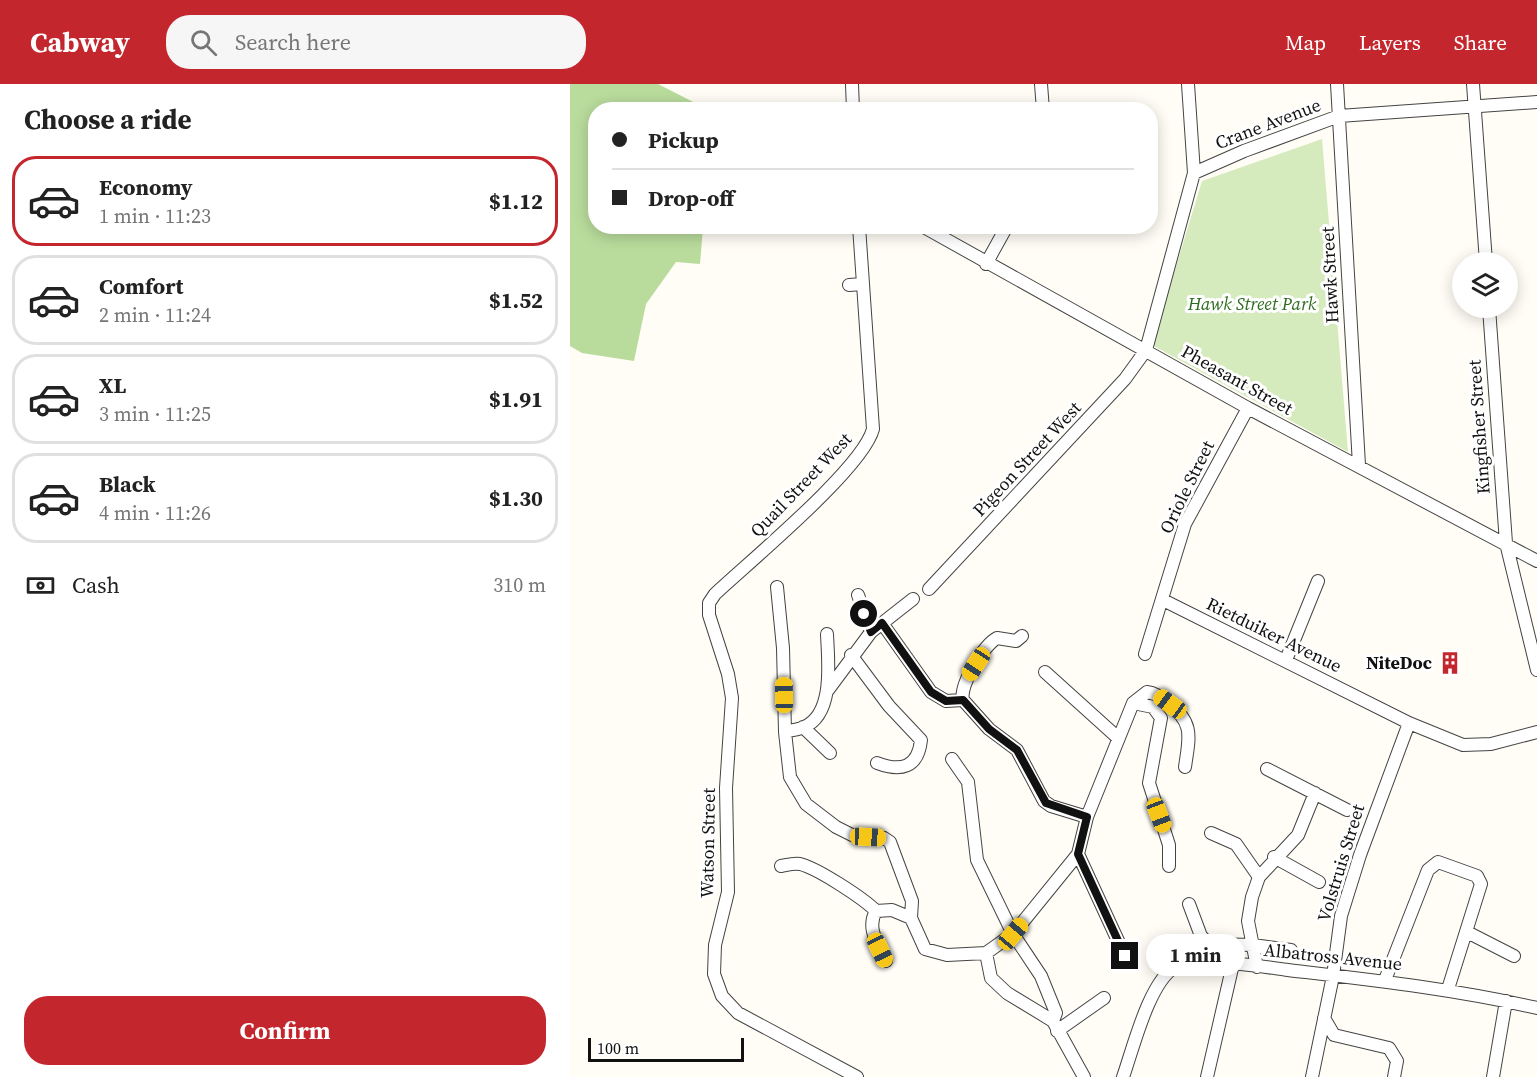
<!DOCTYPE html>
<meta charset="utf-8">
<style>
body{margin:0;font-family:"Source Serif 4",serif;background:#f6f6f6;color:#222;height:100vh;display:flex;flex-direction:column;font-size:22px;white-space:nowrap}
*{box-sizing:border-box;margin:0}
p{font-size:20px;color:#767676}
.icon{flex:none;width:33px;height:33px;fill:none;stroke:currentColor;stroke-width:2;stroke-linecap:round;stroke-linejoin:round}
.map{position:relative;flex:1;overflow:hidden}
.details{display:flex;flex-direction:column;background:#fff;width:570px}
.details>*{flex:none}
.guide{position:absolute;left:18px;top:18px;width:570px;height:132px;border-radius:24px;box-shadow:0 3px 15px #0003;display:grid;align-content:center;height:132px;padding:0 24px;background:#fff}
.buttons{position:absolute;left:882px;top:168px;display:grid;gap:12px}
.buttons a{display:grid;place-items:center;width:66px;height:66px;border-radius:50%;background:#fff;box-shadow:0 3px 15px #0003;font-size:30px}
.scale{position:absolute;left:18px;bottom:15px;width:156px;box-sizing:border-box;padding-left:6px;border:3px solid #111;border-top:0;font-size:16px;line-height:21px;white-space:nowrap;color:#111;-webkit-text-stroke:4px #fff;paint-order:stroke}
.end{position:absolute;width:27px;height:27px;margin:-14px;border:8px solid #111;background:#fff;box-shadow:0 0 0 3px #fff}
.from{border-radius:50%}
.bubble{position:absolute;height:42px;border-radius:21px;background:#fff;box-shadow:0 3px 15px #0003;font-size:20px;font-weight:700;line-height:42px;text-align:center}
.car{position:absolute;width:18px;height:36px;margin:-18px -9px;border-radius:8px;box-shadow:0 0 4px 2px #0007;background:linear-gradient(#f5c518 24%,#345 0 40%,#f5c518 0 76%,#345 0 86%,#f5c518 0)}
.guide b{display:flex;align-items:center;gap:21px;height:57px;font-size:22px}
.guide b+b{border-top:2px solid #e0e0e0}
.guide i{width:15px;height:15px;background:#222}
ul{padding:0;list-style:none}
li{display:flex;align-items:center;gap:18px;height:90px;margin:0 12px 9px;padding:0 12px;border:3px solid #e0e0e0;border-radius:24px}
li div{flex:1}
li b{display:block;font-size:22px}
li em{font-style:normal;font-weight:700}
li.on{border-color:#c4262e}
li>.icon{width:54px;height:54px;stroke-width:1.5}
h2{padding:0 24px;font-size:27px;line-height:72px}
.pay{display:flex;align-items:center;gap:15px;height:66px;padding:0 24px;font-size:22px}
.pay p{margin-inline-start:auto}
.button{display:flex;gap:12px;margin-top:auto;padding:12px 24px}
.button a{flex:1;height:69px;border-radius:24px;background:#c4262e;color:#fff;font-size:24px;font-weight:700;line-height:69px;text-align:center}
header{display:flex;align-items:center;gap:36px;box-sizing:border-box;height:84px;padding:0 30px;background:#c4262e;color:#fff}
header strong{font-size:28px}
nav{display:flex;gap:33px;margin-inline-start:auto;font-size:21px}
.search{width:420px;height:54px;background:#f6f6f6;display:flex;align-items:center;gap:15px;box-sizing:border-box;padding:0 21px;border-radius:24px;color:#767676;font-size:22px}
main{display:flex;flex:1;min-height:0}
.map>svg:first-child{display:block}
.green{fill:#d5ebbd}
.forest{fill:#b9dc9c}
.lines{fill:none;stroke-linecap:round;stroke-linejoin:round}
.minor-casing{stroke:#444;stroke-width:14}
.minor{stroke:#fff;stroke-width:12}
.route{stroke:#111;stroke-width:8}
.labels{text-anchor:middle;stroke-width:6;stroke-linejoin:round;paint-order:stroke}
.street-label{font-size:18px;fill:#111;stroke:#fff}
.park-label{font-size:18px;font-style:italic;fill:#2f6b1f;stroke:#fff}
.poi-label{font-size:18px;font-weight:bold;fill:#111;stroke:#fff;text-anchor:end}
</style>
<header>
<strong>Cabway</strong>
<div class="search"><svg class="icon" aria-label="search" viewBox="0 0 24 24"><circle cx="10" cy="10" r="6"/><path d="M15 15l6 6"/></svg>Search here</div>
<nav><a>Map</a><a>Layers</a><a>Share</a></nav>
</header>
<main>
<section class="details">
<h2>Choose a ride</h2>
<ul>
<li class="on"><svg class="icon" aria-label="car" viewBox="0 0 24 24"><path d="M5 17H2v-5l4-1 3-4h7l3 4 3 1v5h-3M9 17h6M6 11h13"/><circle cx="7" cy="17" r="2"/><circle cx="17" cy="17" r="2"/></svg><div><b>Economy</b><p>1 min · 11:23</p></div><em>$1.12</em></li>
<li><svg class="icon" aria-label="car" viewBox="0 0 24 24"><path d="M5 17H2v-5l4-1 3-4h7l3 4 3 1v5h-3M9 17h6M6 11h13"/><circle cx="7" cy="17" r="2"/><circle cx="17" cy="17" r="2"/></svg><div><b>Comfort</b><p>2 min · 11:24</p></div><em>$1.52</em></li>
<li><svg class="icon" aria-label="car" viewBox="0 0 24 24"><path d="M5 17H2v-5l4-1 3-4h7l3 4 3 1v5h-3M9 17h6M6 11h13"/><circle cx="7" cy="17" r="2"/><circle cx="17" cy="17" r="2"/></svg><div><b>XL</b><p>3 min · 11:25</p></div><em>$1.91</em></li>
<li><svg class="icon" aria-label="car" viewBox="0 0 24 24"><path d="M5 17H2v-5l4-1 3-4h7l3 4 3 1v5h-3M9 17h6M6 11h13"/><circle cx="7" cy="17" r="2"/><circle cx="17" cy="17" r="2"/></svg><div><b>Black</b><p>4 min · 11:26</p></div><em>$1.30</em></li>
</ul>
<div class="pay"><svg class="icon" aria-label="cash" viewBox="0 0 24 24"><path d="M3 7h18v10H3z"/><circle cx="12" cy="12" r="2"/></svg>Cash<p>310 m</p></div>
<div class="button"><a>Confirm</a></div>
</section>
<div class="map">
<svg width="967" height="993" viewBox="0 0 967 993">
<rect width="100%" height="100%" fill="#fffdf5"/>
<path class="green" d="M752 55 778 368 582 261 632 97Z"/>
<path class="forest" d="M0 0H88L137 25 26 26V142L133 143 130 180 106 178 76 220 64 277 12 269 0 262Z"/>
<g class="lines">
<g class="minor-casing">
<path id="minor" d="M282 0 283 26
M471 0 473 26
M767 0 789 381
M903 0 916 178
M624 89 674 67 769 32 967 18
M352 142 678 324 967 477
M416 180 437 142
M279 201 293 200
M919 224 936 459 967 586
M207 503 213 564 215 648 220 693 236 720 266 743 282 751 314 754 320 758 342 817 341 834 355 865 377 871 416 869 443 850 508 770 517 733
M359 505 555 295 576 266 624 89 618 0
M288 511 301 548
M593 516 839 639 893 661 921 660 967 648
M312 539 361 608 376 617 393 616 419 645 447 666 474 717 481 722 517 733 563 619 577 608C586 609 591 614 598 619 625 639 619 654 615 683
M575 570 615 440 678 324
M281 571 319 622 351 656C348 684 331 688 307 679
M716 576 748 497
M475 588 547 653
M258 606 301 548 343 515
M393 616C389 601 414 561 427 554L446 557 452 552
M563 619 583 623 591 634 579 699 599 761V782
M233 643 260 669
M215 648C221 646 228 646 234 643 265 630 258 576 257 550
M382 675 398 698 407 776 443 850 471 892 486 929 483 937
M697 685 777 726
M641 749 666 760 689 793
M508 770 555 872
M704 773 749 798
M211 782C217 781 223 779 230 780 247 784 293 814 306 827
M619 820 631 852 639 860 683 861 721 866
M897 848 944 872
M416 869 421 894 437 909 483 937 514 993
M316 877C308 860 296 844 306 827L322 826 341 834
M687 883 678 837 682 813 689 793 728 751 745 709
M815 896 858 786 868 778 907 792 911 800 878 905
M754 934 764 951 819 964 827 977 824 993
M487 947 534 914
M287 993 168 929 152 912 144 890 145 861 158 808 156 704 162 614 158 590 139 531V519L145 510C179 478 293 384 303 345L289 142
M553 993C563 965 579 898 605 883 625 871 694 883 718 886 802 896 884 905 967 924
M637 993 663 880
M742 993 763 892 771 832 790 771 839 639
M923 993 936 917"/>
</g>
<use href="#minor" class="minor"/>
</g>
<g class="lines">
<path class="route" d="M294 530 301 548 312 539 361 608 376 617 393 616 419 645 447 666 476 719 517 733 508 770 555 872"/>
</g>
<defs>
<g id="building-bare" transform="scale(1.8)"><path d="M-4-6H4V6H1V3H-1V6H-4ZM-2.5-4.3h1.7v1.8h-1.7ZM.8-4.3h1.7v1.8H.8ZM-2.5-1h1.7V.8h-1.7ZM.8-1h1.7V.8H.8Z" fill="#c4262e" stroke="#fff" stroke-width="2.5" paint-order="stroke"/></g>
</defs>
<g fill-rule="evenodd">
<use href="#building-bare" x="880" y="579"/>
</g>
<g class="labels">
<g class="street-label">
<text transform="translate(698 40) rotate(-21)" y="6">Crane Avenue</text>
<text transform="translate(760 191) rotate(-93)" y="6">Hawk Street</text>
<text transform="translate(667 296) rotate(29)" y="6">Pheasant Street</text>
<text transform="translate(909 343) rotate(-94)" y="6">Kingfisher Street</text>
<text transform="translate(457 375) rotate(-47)" y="6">Pigeon Street West</text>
<text transform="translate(231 401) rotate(-46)" y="6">Quail Street West</text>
<text transform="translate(617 403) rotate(-64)" y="6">Oriole Street</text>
<text transform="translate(704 551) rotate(26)" y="6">Rietduiker Avenue</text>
<text transform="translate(138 759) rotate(-89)" y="6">Watson Street</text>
<text transform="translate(771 779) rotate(-73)" y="6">Volstruis Street</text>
<text transform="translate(763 873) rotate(6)" y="6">Albatross Avenue</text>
</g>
<g class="park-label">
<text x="682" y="226">Hawk Street Park</text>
</g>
<g class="poi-label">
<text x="862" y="585">NiteDoc</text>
</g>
</g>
</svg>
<div class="buttons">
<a><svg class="icon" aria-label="layers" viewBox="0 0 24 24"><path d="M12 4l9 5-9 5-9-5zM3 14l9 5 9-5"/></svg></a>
</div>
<div class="scale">100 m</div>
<i class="end from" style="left:294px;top:530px"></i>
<i class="end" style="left:555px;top:872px"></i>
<div class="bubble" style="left:576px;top:850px;width:99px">1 min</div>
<i class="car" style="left:406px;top:580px;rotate:213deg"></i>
<i class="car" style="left:214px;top:611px;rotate:359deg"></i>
<i class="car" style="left:600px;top:620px;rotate:306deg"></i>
<i class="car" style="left:589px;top:731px;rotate:159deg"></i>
<i class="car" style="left:298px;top:753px;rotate:93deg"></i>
<i class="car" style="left:443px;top:850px;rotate:40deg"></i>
<i class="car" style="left:310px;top:866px;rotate:155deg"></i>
<div class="guide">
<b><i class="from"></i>Pickup</b>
<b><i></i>Drop-off</b>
</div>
</div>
</main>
